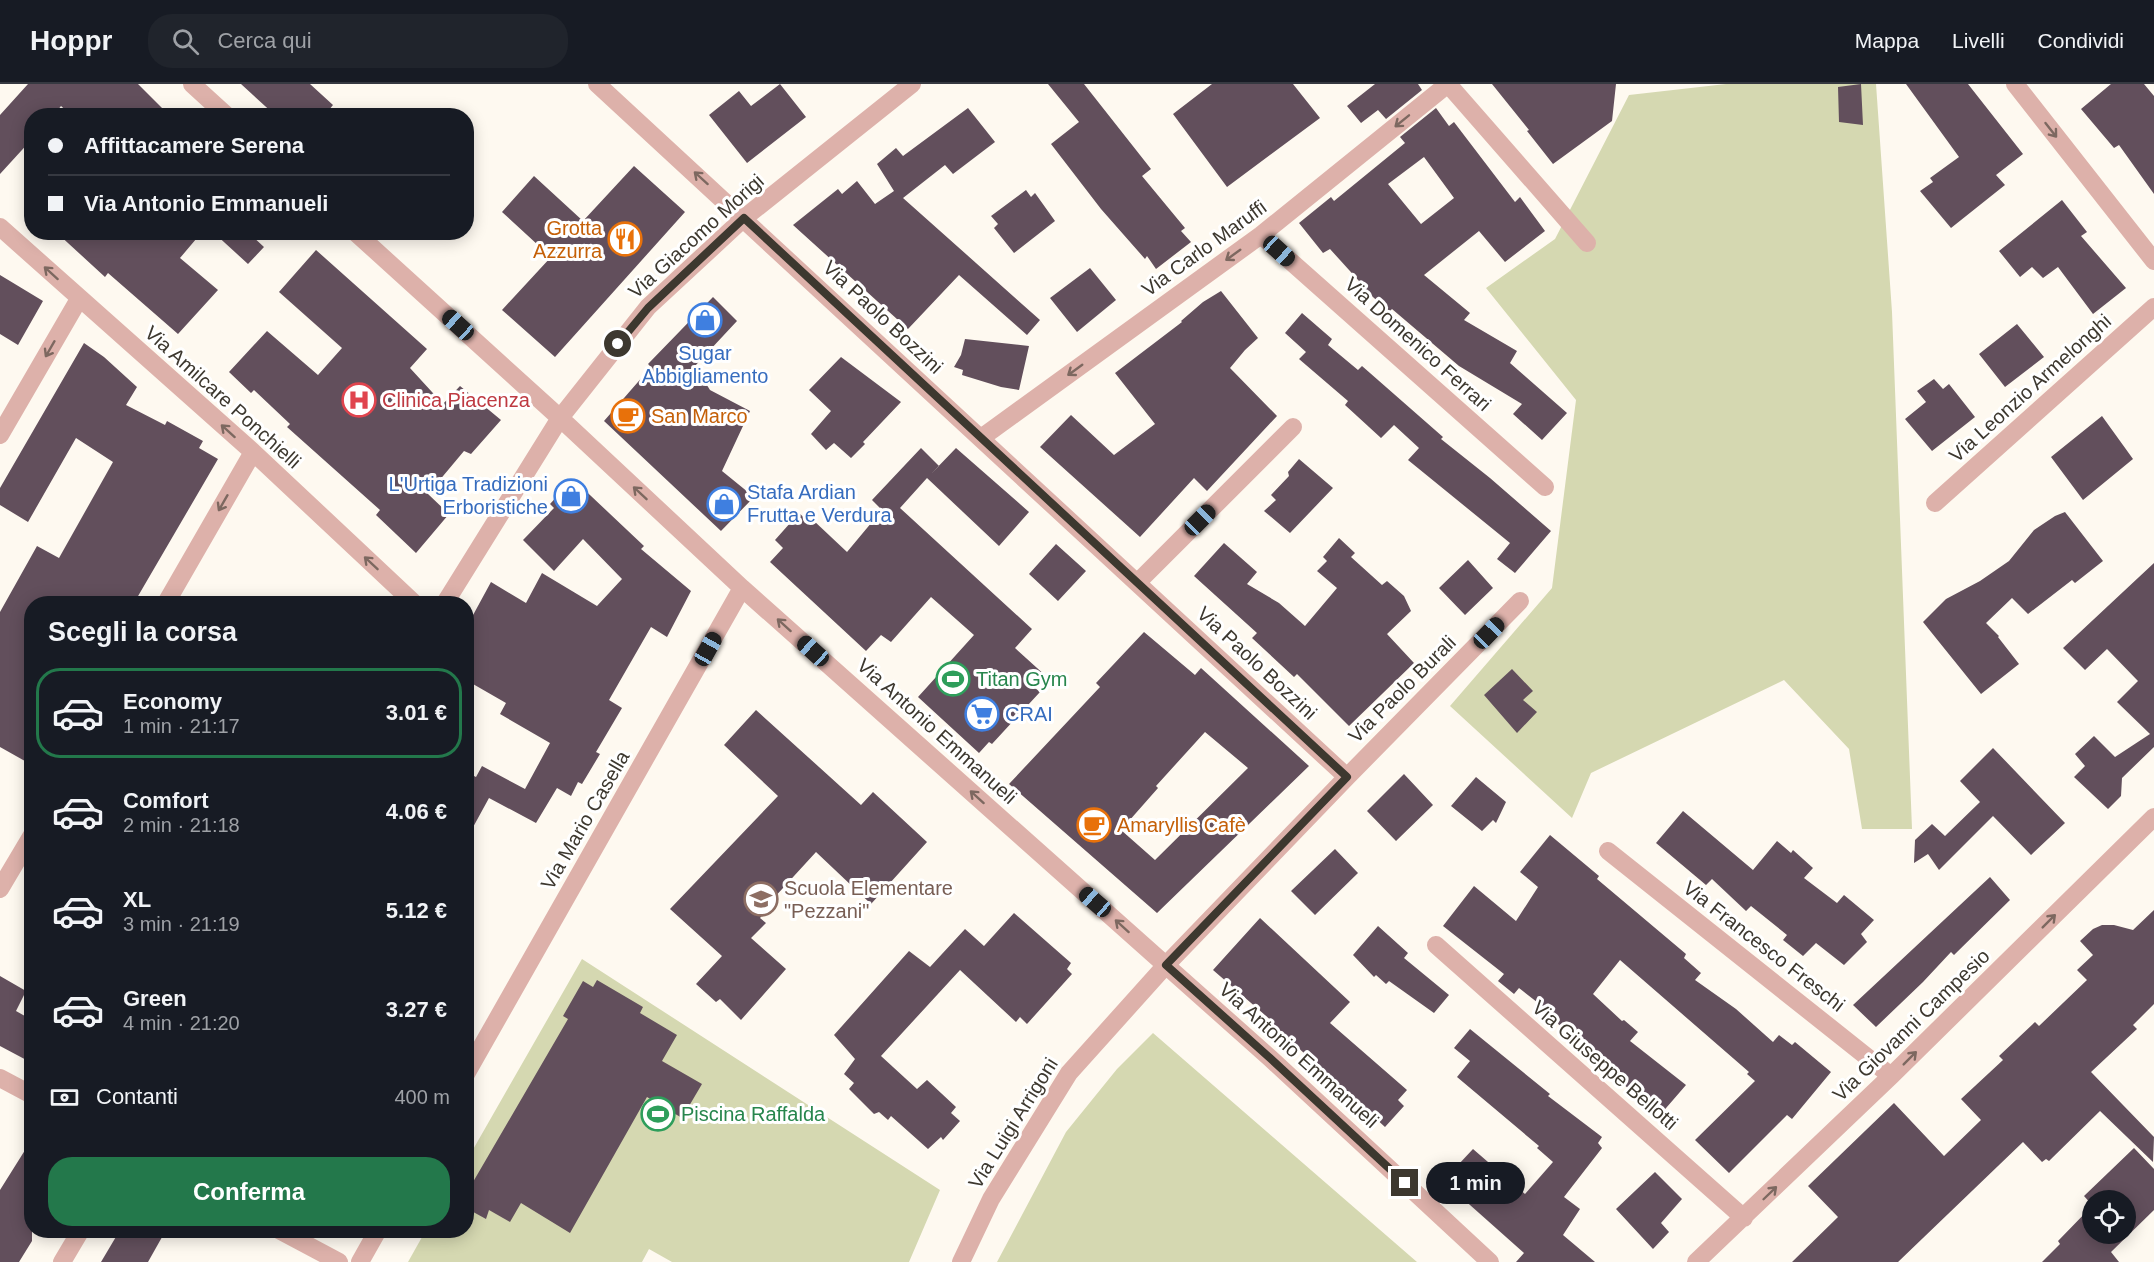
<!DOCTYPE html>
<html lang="it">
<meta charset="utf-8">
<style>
body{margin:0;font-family:Arial,sans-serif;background:#20242c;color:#f1f3f6;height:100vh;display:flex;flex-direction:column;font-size:22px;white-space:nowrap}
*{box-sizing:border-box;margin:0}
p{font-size:20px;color:#9ea1a6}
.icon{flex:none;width:33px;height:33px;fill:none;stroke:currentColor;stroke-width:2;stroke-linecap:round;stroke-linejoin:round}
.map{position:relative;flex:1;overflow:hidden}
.panel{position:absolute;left:24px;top:512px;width:450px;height:642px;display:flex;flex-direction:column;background:#171b24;border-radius:24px;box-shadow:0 3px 15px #0003}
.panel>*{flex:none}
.banner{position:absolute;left:24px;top:24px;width:450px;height:132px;border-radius:24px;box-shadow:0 3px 15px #0003;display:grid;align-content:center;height:132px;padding:0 24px;background:#171b24}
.controls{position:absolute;left:2082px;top:1106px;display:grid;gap:12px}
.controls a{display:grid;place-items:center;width:54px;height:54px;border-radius:50%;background:#171b24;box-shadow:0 3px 15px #0003;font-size:30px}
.end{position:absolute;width:27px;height:27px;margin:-14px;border:8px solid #3d382f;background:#fff;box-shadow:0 0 0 3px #fff}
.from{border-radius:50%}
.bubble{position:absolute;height:42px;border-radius:21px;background:#171b24;box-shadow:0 3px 15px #0003;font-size:20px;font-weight:700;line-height:42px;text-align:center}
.car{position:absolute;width:18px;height:36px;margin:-18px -9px;border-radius:8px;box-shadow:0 0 4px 2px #0007;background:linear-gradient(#222 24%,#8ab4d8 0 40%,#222 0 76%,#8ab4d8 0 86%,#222 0)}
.banner b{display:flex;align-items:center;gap:21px;height:57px;font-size:22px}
.banner b+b{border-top:2px solid #363941}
.banner i{width:15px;height:15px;background:#f1f3f6}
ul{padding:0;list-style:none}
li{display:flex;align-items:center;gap:18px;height:90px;margin:0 12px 9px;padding:0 12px;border:3px solid transparent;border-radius:24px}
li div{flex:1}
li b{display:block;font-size:22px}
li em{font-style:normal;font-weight:700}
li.current{border-color:#23784b}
li>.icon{width:54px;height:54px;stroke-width:1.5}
h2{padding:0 24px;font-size:27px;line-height:72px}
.pay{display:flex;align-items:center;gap:15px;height:66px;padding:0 24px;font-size:22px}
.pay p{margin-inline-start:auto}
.button{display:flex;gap:12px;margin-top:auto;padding:12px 24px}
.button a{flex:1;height:69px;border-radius:24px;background:#23784b;color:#fff;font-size:24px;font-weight:700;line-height:69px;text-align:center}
header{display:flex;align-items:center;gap:36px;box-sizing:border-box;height:84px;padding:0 30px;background:#171b24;border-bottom:2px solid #363941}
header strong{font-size:28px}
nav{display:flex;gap:33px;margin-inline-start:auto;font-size:21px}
.search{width:420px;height:54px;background:#20242c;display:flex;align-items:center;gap:15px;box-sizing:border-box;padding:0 21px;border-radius:24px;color:#9ea1a6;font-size:22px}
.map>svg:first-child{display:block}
.green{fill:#d5d8b1}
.building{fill:#624f5c;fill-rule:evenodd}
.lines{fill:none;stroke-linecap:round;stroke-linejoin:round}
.street{stroke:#ddb1aa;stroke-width:18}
.oneway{stroke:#7d6860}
.route{stroke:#3d382f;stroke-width:8}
.labels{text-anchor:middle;stroke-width:6;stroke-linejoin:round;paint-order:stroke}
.food-label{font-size:20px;fill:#c56008;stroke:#fff;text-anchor:start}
.street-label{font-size:20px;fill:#3d382f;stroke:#fff}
.shop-label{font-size:20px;fill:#366cbe;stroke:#fff;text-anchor:start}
.health-label{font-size:20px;fill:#be3a42;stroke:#fff;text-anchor:start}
.leisure-label{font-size:20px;fill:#27864d;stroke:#fff;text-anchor:start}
.education-label{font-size:20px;fill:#785e54;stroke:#fff;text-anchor:start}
</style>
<header>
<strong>Hoppr</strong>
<div class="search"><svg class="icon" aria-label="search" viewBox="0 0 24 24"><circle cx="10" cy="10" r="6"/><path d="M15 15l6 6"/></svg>Cerca qui</div>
<nav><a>Mappa</a><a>Livelli</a><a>Condividi</a></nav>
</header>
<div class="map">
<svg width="2154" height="1178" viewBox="0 0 2154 1178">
<rect width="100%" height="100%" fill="#fef9f0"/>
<path class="green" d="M1726 0H1876L1892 228 1912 745H1862L1849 665 1784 596 1591 689 1572 734 1450 622 1552 504 1576 316 1486 204 1555 155 1629 11Z
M582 875 940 1106 909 1178H672L649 1165 642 1178H408L426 1146H466L467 1076Z
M1153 949 1417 1178H997L1066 1048 1117 985Z"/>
<path class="building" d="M28 0H138L170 32H72L61 22 53 32H32V55L0 90V31Z
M241 0H310L333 21 324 32H276Z
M780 0 806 33 747 79 709 31 739 7 751 22Z
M1048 0H1084L1151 85 1142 92 1185 144 1181 147 1191 158 1156 185 1147 172 1145 175 1101 125 1051 60 1079 38Z
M1212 0H1293L1320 34 1227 103 1173 30Z
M1375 0H1418L1422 6 1386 35 1378 26 1361 39 1347 22Z
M1492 0H1616L1612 37 1553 80 1527 47 1529 46Z
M1861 0 1863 41 1839 38 1838 3Z
M1906 0H1968L2023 70 1996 91 2005 101 1951 144 1920 107 1933 98 1930 94 1959 73Z
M2111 0H2144L2154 12V110L2119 61 2114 64 2081 25Z
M968 24 995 58 953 90 945 81 903 114 1040 236 1027 251 959 191 908 245 793 141 838 105 842 110 857 97 875 120 894 107 877 80 896 64 903 72Z
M1436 24 1449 42 1454 38 1515 118 1520 113 1545 147 1505 178 1479 147 1424 191 1470 229 1464 236 1517 267 1510 279 1567 329 1542 356 1513 330 1522 320 1459 282 1392 225 1389 228 1358 199 1359 197 1330 165 1323 169 1299 139 1331 113 1334 117 1405 59 1400 53ZM1424 73 1454 114 1421 140 1388 100Z
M634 82 685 128 555 273 502 226 551 173 502 128 534 92 583 137Z
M1026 106 1031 113 1035 109 1055 137 1014 169 994 144 998 140 991 132Z
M2062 116 2087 148 2081 152 2126 204 2093 230 2058 183 2043 194 2032 183 2020 193 1999 167Z
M56 148H202L180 174 218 206 178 250 108 189 105 193Z
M213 148H248L264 163 248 180Z
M316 166 427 265 410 284 443 320 460 302 501 336 471 370 464 367 428 410 449 430 416 469 376 431 380 426 287 343 290 340 254 306 251 309 229 288 267 247 318 291 342 264 279 208Z
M1090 184 1116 216 1077 248 1050 214Z
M0 191 43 217 18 261 0 250Z
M1221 207 1258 254 1245 266 1230 284 1277 332 1207 407 1194 394 1140 453 1040 363 1071 331 1114 371 1155 340 1115 289 1182 238 1181 237 1203 218Z
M713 213 737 237 695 282 710 306 750 327 722 387 754 413 721 447 604 337 651 283 648 280Z
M1302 229 1332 255 1328 261 1358 286 1362 282 1443 353 1441 355 1490 394 1551 447 1515 489 1497 475 1510 459 1408 376 1419 364 1394 341 1381 354 1345 321 1348 317 1299 275 1306 268 1285 249Z
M2017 240 2044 273 2005 303 1979 270Z
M965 255 1029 262 1019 306 1001 303 962 291 963 286 954 283 961 271Z
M84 259 104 273 137 303 126 321 165 341 167 337 203 357 199 364 218 375 134 519H32V681L0 663V528L37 462 59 474 113 378 76 354 28 438 0 421V404Z
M841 273 901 318 863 358 865 360 851 374 834 359 826 366 811 350 831 327 809 306Z
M1934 295 1943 305 1949 300 1975 333 1932 367 1905 335 1926 318 1917 307Z
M2102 332 2133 375 2083 416 2051 373Z
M921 364 939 382 931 390 956 364 1029 428 999 462 927 394 900 424 1032 545 1015 564 1047 593 1035 604 1040 608 992 660 989 658 979 669 918 613 974 551 931 513 891 558 881 551 866 567 770 478 783 464 775 456 799 429 810 439 813 436 847 468 882 426 872 416Z
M1299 375 1333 404 1290 449 1264 427 1276 416 1271 411 1289 392 1288 388Z
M573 395 644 462 641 465 691 507 667 553 651 543 609 616 622 624 596 668 600 670 582 700 578 698 571 712 557 704 536 739 489 714 466 756V688L476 693 482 682 525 705 550 659 500 630 506 619 466 596V544L491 498 526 519 542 489 597 522 622 495 583 455 554 487 523 456 554 424 550 420Z
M2065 428 2103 477 2075 499 2072 496 2028 530 2012 514 1986 539 1999 552 1998 553 2019 580 1981 610 1923 538 1946 515 1980 497 2009 477 2034 446 2055 432Z
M1339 454 1355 469 1351 473 1382 501 1387 497 1404 512 1411 527 1387 550 1414 579 1349 642 1297 590 1294 593 1252 554 1257 549 1194 492 1224 459 1257 488 1247 500 1279 519 1305 542 1337 504 1317 487 1327 477 1323 473Z
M1056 460 1086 487 1058 517 1029 490Z
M1468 476 1493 504 1465 531 1439 504Z
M2154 479V663L2122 694 2121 712 2108 725 2074 693 2085 682 2075 670 2094 652 2115 673 2150 650 2117 618 2138 597 2107 565 2085 586 2063 564Z
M1144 548 1195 591 1201 584 1309 682 1157 829 1009 700 1100 603 1096 599ZM1205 648 1248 684 1155 776 1121 746 1158 704 1156 702Z
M1512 585 1533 607 1523 616 1537 628 1517 649 1484 611Z
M756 626 861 721 873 708 927 758 871 820 816 768 772 816 774 818 760 834 766 839 751 854 786 885 741 936 720 915 716 918 696 900 722 872 670 825 778 712 724 661Z
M1993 664 2065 739 2031 771 1993 732 1939 786 1928 770 1914 779 1915 756 1932 740 1945 752 1980 718 1960 697Z
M1404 690 1433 721 1396 757 1367 727Z
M1476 693 1506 718 1496 739 1493 736 1482 747 1451 722Z
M1683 727 1753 786 1777 757 1791 769 1793 766 1813 784 1804 794 1837 819 1844 811 1874 836 1861 850 1867 858 1844 881 1816 859 1803 872 1783 856 1787 851 1751 822 1746 827 1712 795 1706 801 1656 759Z
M1550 751 1599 792 1597 795 1686 870 1684 874 1701 889 1695 896 1736 925 1773 958 1779 951 1792 961 1795 958 1831 988 1792 1035 1787 1031 1729 1089 1695 1056 1755 997 1747 990 1749 988 1620 876 1593 910 1622 937 1624 936 1638 948 1630 957 1686 1001 1660 1031 1573 958 1574 954 1557 939 1560 936 1519 904 1514 910 1498 897 1504 890 1443 842 1474 802 1516 837 1538 803 1520 788Z
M1335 765 1358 789 1315 831 1291 807Z
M1990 793 2010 816 1954 871 1951 868 1923 898 1876 943 1853 921Z
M2154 826V920L2133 941 2137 945 2091 988 2154 1053 2153 1078 2100 1027 2049 1077 2046 1075 2042 1078 2023 1058 1898 1178H1792L1838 1133 1808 1102 1894 1019 1944 1072 1981 1036 1961 1015 2003 976 1999 972 2035 938 2039 942 2087 896 2077 886 2093 871 2080 857 2093 845 2102 841H2114L2133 846Z
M1014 829 1071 879 1067 885 1072 890 1027 940 1020 933 1016 938 960 886 881 972 917 1005 927 996 956 1023 951 1029 960 1037 943 1056 941 1053 928 1065 891 1032 888 1036 879 1028 874 1030 849 1005 854 999 844 990 855 975 834 951 909 867 930 883 965 845 984 862Z
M1260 834 1350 918 1330 939 1407 1006 1398 1016 1404 1022 1385 1043 1271 939 1273 938 1213 886Z
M1378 842 1408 869 1404 874 1449 911 1434 929 1389 897 1386 900 1376 891 1374 893 1353 871Z
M0 892 26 907 16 927 32 936V979L0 962Z
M597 896 643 923 640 929 677 951 662 977 702 1000 682 1034 647 1013 570 1149 521 1119 510 1138 489 1126 486 1135 466 1124V1110L568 935 563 932 583 897 593 903Z
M1470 945 1550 1010 1548 1012 1602 1053 1598 1059 1602 1064 1564 1113 1580 1125 1563 1151 1595 1178H1516L1524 1169 1443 1097 1473 1065 1525 1110 1553 1078 1537 1064 1539 1062 1457 993 1470 977 1454 964Z
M32 1055V1157L19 1178H0V1106Z
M2134 1064 2154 1085V1126L2111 1168 2119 1178H2042L2060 1160 2058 1157 2092 1122V1149H2126V1116H2092V1121L2084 1112Z
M1655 1088 1682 1115 1661 1139 1669 1148 1653 1165 1616 1125Z
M120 1146H166L148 1178H101Z"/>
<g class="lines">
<path class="street" d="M192 0 227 32
M597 0 1347 693
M1448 0 1587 159
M2015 0 2154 177
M0 143 253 368 414 519
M355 148 560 334 742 504 1270 974 1490 1178
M1261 151 1545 403
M0 351 79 215
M981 354 1261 151 1448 0
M1935 419 2154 223
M1137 499 1293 343
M166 519 253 368
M445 519 560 334 648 223 744 134 912 0
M1608 767 1891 992
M0 805 32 751
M1436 861 1744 1134
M466 990 742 504
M0 994 32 1011
M279 1146 339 1178
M62 1178 81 1146
M360 1178 378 1146
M961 1178 991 1115 1069 989 1166 881 1347 693 1520 517
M1696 1178 1891 992 2154 733"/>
</g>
<defs><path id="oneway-shaft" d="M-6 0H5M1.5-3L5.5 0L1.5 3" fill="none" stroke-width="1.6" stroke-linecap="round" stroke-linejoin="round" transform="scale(1.5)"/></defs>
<g class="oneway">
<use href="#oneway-shaft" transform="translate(1402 37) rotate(141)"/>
<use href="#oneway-shaft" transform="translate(2051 46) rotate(52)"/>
<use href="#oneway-shaft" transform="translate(701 94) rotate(-138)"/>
<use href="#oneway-shaft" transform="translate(1233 171) rotate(144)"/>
<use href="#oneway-shaft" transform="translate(51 189) rotate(-138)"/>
<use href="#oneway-shaft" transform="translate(50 265) rotate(120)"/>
<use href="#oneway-shaft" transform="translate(1075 286) rotate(144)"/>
<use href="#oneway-shaft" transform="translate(228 347) rotate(-138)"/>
<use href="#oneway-shaft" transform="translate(640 409) rotate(-137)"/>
<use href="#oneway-shaft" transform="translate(223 419) rotate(120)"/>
<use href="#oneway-shaft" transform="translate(371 479) rotate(-137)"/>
<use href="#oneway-shaft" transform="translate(784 541) rotate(-138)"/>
<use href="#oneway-shaft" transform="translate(977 713) rotate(-138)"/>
<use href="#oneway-shaft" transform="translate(2049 837) rotate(-45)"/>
<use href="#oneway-shaft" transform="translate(1122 842) rotate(-138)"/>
<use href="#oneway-shaft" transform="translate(1910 974) rotate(-45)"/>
<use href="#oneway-shaft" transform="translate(1770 1109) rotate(-44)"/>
</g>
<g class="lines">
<path class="route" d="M618 260 648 224 744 134 1347 693 1166 881 1270 974 1405 1099"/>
</g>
<defs>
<g id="restaurant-ring" transform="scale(1.725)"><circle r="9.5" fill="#fff" stroke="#e8710a" stroke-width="1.5"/><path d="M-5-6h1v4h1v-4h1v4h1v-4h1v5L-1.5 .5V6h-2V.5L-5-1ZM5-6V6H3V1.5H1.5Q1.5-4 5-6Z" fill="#e8710a"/></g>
<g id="shop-ring" transform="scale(1.725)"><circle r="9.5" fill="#fff" stroke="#3f7fe0" stroke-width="1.5"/><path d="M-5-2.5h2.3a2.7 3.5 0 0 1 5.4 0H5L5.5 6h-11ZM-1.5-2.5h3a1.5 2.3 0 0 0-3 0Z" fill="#3f7fe0"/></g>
<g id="hospital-ring" transform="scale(1.725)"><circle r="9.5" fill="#fff" stroke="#e0444e" stroke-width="1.5"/><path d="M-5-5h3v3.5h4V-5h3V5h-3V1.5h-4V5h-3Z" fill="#e0444e"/></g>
<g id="cafe-ring" transform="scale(1.725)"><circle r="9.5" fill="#fff" stroke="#e8710a" stroke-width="1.5"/><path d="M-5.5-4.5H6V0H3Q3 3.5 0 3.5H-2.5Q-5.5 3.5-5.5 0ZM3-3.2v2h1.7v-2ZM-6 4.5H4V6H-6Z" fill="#e8710a"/></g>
<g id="stadium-ring" transform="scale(1.725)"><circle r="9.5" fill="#fff" stroke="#2e9e5b" stroke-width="1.5"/><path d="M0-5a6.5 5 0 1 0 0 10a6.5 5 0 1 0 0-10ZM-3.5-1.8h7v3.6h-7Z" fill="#2e9e5b"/></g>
<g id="supermarket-ring" transform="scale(1.725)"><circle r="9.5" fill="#fff" stroke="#3f7fe0" stroke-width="1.5"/><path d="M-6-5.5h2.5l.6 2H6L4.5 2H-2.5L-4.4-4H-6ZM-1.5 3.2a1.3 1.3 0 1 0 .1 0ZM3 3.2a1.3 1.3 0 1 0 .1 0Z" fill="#3f7fe0"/></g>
<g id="school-ring" transform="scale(1.725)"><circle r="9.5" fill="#fff" stroke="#8d6e63" stroke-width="1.5"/><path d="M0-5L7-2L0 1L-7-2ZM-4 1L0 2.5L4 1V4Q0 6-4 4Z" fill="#8d6e63"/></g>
</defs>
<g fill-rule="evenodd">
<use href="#restaurant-ring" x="625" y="155"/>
<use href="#shop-ring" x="705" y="236"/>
<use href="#hospital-ring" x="359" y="316"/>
<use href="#cafe-ring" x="628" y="332"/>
<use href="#shop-ring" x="571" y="412"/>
<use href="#shop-ring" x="724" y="420"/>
<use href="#stadium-ring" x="953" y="595"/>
<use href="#supermarket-ring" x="982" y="630"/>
<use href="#cafe-ring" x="1094" y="741"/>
<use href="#school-ring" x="761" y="815"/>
<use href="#stadium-ring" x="658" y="1030"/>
</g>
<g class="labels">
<g class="food-label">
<text x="602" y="151" text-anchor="end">Grotta<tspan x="602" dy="23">Azzurra</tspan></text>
<text x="651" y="339">San Marco</text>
<text x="1117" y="748">Amaryllis Cafè</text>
</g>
<g class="street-label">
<text transform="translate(696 152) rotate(-42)" y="7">Via Giacomo Morigi</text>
<text transform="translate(1204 164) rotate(-36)" y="7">Via Carlo Maruffi</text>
<text transform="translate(883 233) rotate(43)" y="7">Via Paolo Bozzini</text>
<text transform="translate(1418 260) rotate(42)" y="7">Via Domenico Ferrari</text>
<text transform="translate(2030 304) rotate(-42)" y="7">Via Leonzio Armelonghi</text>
<text transform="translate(223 313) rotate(42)" y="7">Via Amilcare Ponchielli</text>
<text transform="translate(1257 579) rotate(43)" y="7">Via Paolo Bozzini</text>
<text transform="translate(1402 605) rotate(-45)" y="7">Via Paolo Burali</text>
<text transform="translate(937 647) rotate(42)" y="7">Via Antonio Emmanueli</text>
<text transform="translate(585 736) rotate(-60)" y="7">Via Mario Casella</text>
<text transform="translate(1764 862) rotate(38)" y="7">Via Francesco Freschi</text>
<text transform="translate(1911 941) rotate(-44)" y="7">Via Giovanni Campesio</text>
<text transform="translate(1299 971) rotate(42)" y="7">Via Antonio Emmanueli</text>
<text transform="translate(1605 981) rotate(41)" y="7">Via Giuseppe Bellotti</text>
<text transform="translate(1013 1039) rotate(-58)" y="7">Via Luigi Arrigoni</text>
</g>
<g class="shop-label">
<text x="705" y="276" text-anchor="middle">Sugar<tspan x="705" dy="23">Abbigliamento</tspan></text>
<text x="548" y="407" text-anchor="end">L'Urtiga Tradizioni<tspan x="548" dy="23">Erboristiche</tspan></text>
<text x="747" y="415">Stafa Ardian<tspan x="747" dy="23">Frutta e Verdura</tspan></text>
<text x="1005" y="637">CRAI</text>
</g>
<g class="health-label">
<text x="382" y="323">Clinica Piacenza</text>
</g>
<g class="leisure-label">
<text x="976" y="602">Titan Gym</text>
<text x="681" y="1037">Piscina Raffalda</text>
</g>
<g class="education-label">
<text x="784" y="811">Scuola Elementare<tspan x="784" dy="23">"Pezzani"</tspan></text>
</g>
</g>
</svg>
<div class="controls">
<a><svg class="icon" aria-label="locate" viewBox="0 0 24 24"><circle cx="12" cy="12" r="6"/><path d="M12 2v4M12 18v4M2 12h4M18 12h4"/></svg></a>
</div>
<i class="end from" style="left:618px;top:260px"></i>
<i class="end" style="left:1405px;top:1099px"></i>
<div class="bubble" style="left:1426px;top:1078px;width:99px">1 min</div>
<i class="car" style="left:1279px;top:167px;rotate:132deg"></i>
<i class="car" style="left:458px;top:241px;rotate:312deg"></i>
<i class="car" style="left:1200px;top:436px;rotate:45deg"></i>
<i class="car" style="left:1489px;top:549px;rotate:44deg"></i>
<i class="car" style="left:708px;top:565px;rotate:29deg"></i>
<i class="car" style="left:813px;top:567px;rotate:312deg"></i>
<i class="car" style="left:1095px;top:818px;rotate:311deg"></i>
<div class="banner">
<b><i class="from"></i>Affittacamere Serena</b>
<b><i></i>Via Antonio Emmanueli</b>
</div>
<section class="panel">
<h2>Scegli la corsa</h2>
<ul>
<li class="current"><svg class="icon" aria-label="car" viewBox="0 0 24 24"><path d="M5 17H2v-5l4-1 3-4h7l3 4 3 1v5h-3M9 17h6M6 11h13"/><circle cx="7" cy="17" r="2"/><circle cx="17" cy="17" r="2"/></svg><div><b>Economy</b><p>1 min · 21:17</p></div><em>3.01 €</em></li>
<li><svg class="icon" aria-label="car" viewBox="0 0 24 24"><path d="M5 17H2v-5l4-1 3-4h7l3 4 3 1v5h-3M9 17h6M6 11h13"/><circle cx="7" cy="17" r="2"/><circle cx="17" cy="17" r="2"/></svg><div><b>Comfort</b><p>2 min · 21:18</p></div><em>4.06 €</em></li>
<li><svg class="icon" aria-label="car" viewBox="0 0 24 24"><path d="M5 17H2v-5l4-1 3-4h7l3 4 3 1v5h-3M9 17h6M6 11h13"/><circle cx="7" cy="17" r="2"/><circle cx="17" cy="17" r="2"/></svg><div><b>XL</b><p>3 min · 21:19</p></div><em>5.12 €</em></li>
<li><svg class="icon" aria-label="car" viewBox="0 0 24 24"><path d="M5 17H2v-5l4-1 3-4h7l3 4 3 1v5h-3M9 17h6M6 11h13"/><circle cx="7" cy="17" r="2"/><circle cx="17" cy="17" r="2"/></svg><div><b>Green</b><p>4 min · 21:20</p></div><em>3.27 €</em></li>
</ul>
<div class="pay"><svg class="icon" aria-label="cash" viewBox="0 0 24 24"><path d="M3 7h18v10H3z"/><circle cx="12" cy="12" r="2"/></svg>Contanti<p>400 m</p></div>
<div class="button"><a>Conferma</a></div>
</section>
</div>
